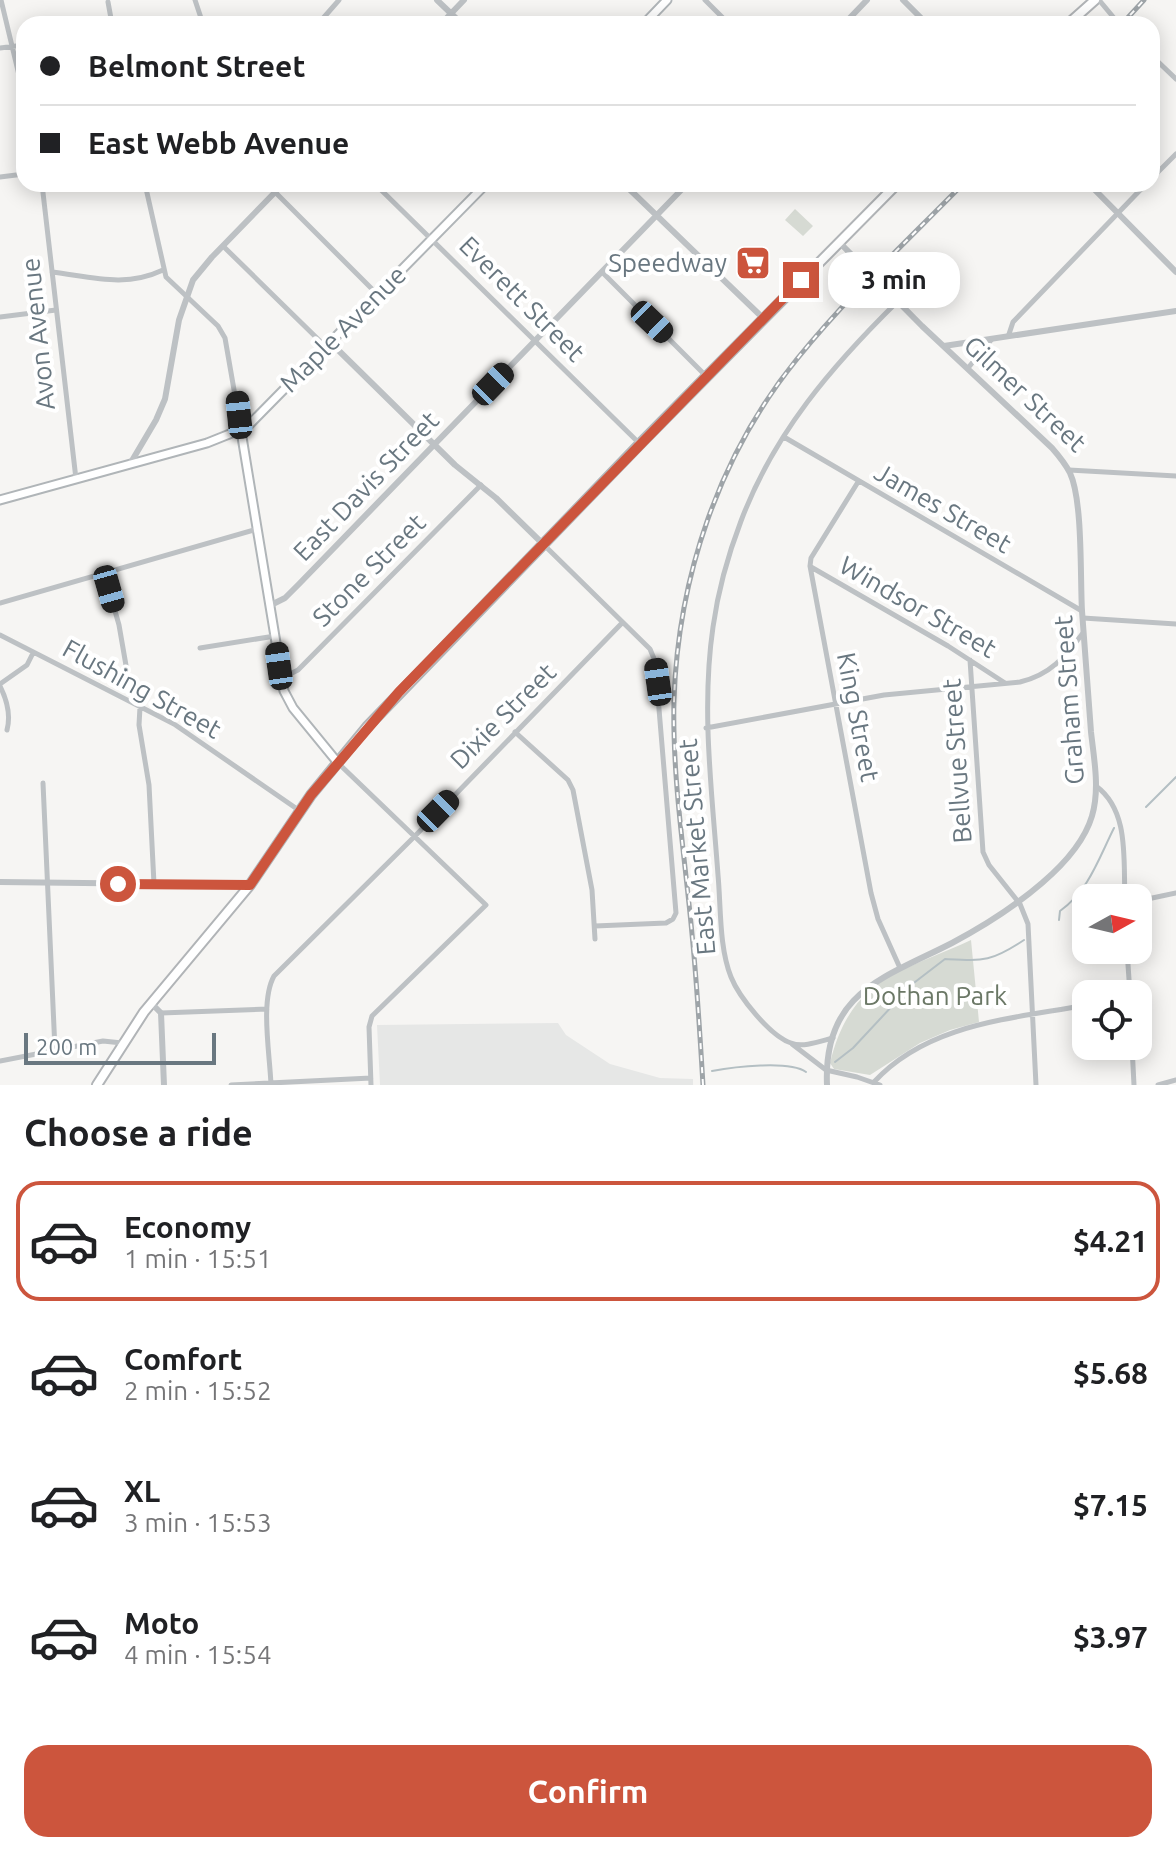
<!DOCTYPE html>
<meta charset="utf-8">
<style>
body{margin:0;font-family:Ubuntu,sans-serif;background:#f2f2f2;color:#202124;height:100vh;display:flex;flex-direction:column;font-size:30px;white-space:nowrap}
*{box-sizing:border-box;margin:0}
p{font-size:26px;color:#757577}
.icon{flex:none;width:44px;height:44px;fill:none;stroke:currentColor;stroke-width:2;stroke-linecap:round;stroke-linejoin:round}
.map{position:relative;height:1085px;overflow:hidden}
.drawer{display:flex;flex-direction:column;background:#fff;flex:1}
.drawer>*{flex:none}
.top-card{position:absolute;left:16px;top:16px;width:1144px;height:176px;border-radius:24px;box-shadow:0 4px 20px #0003;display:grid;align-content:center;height:176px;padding:0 24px;background:#fff}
.needle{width:52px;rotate:82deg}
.tools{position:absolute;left:1072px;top:884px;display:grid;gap:16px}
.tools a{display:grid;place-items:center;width:80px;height:80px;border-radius:16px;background:#fff;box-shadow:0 4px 20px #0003;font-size:40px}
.scale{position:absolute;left:24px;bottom:20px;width:192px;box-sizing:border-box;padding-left:8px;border:4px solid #697780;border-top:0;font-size:22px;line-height:28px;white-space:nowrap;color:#697780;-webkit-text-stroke:6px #fff;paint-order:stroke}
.end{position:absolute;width:36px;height:36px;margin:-18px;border:10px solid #cc553d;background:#fff;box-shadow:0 0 0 4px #fff}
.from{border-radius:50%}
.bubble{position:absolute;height:56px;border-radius:24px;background:#fff;box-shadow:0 4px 20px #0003;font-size:26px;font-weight:700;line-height:56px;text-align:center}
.car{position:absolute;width:24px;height:48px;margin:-24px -12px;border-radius:10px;box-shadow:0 0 6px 2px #0007;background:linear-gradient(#222 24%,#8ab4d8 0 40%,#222 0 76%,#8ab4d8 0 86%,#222 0)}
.top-card b{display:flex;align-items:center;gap:28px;height:76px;font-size:30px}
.top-card b+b{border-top:2px solid #e0e0e0}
.top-card i{width:20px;height:20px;background:#202124}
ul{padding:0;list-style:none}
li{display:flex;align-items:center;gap:24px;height:120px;margin:0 16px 12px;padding:0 8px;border:4px solid transparent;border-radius:24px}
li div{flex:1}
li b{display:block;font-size:30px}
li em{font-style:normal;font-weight:700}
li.on{border-color:#cc553d}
li>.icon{width:72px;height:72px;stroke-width:1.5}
h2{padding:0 24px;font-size:36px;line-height:96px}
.button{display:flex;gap:16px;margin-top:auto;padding:16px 24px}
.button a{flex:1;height:92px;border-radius:24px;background:#cc553d;color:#fff;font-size:32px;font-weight:700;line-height:92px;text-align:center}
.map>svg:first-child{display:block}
.built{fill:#e6e7e6}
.green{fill:#d6dad3}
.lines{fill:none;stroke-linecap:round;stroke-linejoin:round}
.stream{stroke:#b4bfc3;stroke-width:2}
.secondary-casing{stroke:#b0b5b8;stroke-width:11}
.trunk-casing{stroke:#b1b4b7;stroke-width:12}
.minor{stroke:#bdc1c4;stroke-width:5}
.tertiary{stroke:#bdc1c4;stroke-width:6}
.secondary{stroke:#fff;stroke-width:7}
.trunk{stroke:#fff;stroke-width:8}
.rail-casing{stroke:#9ea4a8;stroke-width:5}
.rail{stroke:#fff;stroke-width:2;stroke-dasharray:6;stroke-linecap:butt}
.route{stroke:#cc553d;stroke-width:10}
.labels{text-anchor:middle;stroke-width:8;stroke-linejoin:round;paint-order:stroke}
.poi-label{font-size:26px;fill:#697780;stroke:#fff;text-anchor:end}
.street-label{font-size:26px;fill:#697780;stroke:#fff}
.park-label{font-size:26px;fill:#6b7866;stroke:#fff}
</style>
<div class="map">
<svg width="1176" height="1085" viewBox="0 0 1176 1085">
<rect width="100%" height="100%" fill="#f6f5f3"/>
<path class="built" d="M558 1023 566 1035 610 1064 660 1078 693 1079V1085H380L377 1025Z"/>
<path class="green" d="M795 209 813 226 803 236 785 220Z
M971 940 979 1022 950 1030 920 1043 870 1075 834 1069 830 1063C851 977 900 973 971 940Z"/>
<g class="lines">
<path class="stream" d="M1146 807 1176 777
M1059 920 1060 911C1089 890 1098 860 1114 828
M835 1062 853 1048 894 1004 902 992 945 959C984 961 991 962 1024 940
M712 1071C733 1067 789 1060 806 1072"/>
<g class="secondary-casing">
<path id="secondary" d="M644 24 667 0
M241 431 284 691 293 708 338 763
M0 500 207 443 247 427 486 184"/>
</g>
<g class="trunk-casing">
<path id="trunk" d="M1068 24 1095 0
M97 1085 144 1012 250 885 311 795 367 727 640 444 897 184"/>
</g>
<path class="minor" d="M1 0 24 96
M195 0 203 24
M705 0 729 24
M1099 0 1119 24
M108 2 112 24
M318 24 339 0
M0 48 24 45
M1152 56 1176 79
M0 177 24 174
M1152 178 1176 154
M42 184 76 479
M145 184 166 277 218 326 225 338 241 430
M375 184 640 444
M275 192 377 294
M223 246 326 347
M52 272C92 277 125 288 163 270
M602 272 706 376
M0 317 56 310
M1009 334 1013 322 1146 184
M968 368 992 339
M784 437 1082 611
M1069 470 1176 476
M858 482 811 558 810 566 871 893 878 919 900 968
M543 544 650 649 655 661 676 913 673 919 666 923 595 926
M811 567 948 646 1005 683
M104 572 119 625 132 700
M0 603 257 529
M1083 618 1176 624
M0 635 174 724 300 811
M200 648 275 636
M970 660 983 852 989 865 1020 904 1028 924 1036 1085
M282 678 298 670 481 485
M0 684 27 665 33 653
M0 686C7 700 11 715 7 730
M140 707 139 725 149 785 154 884
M706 728 884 695 1020 682C1050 675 1065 657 1083 633
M515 732 568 780 573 790 592 890 595 939
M338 763 486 905 372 1016 369 1027 371 1085
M43 783 55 1050
M1096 786C1130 811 1123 861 1125 898
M1138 901 1176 893
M1127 950 1130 994
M161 1013 267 1009
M833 1038C821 1041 803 1048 791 1043 770 1036 739 997 731 977 719 947 721 907 718 875 712 792 701 709 713 627 718 591 728 555 741 521 774 433 832 366 898 301
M792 1044 826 1070 857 1077 880 1085
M1132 1046 1134 1085
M0 1061 103 1041 122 1043
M874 1082C928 1023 1012 1019 1086 1005
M231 1085 371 1078
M271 1085C270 1055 260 1001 274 976L415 836 622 623
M1158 1085 1176 1080"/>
<path class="tertiary" d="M437 0 462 24
M903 0 927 24
M441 24 464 0
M844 24 867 0
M624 184 763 318
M1089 184 1176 272
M331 343 455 465 496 498 543 544
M944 346 1176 311
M130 464 156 420 165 399 179 320 193 280 212 257 283 184
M271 605 285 598 299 584 687 184
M0 882 250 885
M151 1003 161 1013 164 1085
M827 1085C823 992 884 978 952 943 986 925 1013 908 1042 883 1063 865 1084 843 1092 816 1100 789 1094 759 1091 732 1088 691 1085 651 1082 611 1080 577 1083 501 1070 473 1065 463 1059 456 1052 448L922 326 840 243"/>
<use href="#secondary" class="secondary"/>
<use href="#trunk" class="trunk"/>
<g class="rail-casing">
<path id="rail" d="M1122 24 1144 0
M703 1085C700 1035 697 984 692 934 685 857 672 778 674 700 678 577 719 455 797 359 847 297 907 241 963 184"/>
</g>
<use href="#rail" class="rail"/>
</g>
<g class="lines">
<path class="route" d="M118 884 250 885 311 795 399 692 801 280"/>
</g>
<defs>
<g id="supermarket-square" transform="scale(1.8)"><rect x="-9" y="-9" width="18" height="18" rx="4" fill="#cc553d" stroke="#fff"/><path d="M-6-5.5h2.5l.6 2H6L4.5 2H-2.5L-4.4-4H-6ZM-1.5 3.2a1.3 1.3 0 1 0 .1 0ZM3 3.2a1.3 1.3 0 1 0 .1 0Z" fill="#fff"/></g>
</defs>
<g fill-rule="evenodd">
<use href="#supermarket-square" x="753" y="263"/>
</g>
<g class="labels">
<g class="poi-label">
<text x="727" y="272">Speedway</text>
</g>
<g class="street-label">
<text transform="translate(522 299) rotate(45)" y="9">Everett Street</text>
<text transform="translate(343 329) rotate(-45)" y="9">Maple Avenue</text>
<text transform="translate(38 334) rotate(-96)" y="9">Avon Avenue</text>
<text transform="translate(1025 394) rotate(43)" y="9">Gilmer Street</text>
<text transform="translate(366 486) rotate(-46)" y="9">East Davis Street</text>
<text transform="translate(943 508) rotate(30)" y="9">James Street</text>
<text transform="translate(369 570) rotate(-45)" y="9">Stone Street</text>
<text transform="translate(918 607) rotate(30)" y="9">Windsor Street</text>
<text transform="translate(142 689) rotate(29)" y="9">Flushing Street</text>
<text transform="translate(1069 700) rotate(-94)" y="9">Graham Street</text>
<text transform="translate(503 716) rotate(-45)" y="9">Dixie Street</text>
<text transform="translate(858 717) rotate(79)" y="9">King Street</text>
<text transform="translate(957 761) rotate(-94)" y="9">Bellvue Street</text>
<text transform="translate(697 847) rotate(-95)" y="9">East Market Street</text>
</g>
<g class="park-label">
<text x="935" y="1005">Dothan Park</text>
</g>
</g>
</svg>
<div class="tools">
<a><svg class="needle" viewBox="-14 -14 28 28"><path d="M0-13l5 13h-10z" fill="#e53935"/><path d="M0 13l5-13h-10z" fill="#757577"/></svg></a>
<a><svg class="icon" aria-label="locate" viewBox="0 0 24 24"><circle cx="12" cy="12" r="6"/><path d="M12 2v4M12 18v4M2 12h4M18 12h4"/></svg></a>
</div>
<div class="scale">200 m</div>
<i class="end from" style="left:118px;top:884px"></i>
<i class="end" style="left:801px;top:280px"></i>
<div class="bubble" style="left:828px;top:252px;width:132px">3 min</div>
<i class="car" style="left:652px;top:322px;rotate:134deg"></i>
<i class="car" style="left:493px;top:384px;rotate:44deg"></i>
<i class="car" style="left:239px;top:415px;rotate:354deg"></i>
<i class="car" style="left:109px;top:589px;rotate:164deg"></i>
<i class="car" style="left:279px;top:666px;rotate:352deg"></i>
<i class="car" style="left:658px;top:682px;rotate:352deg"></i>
<i class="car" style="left:438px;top:811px;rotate:45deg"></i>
<div class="top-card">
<b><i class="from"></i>Belmont Street</b>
<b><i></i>East Webb Avenue</b>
</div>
</div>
<section class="drawer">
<h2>Choose a ride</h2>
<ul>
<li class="on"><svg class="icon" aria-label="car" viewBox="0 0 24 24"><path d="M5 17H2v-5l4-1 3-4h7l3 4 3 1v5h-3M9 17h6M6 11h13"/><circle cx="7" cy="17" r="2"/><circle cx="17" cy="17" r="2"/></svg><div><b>Economy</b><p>1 min · 15:51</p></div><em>$4.21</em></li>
<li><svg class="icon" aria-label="car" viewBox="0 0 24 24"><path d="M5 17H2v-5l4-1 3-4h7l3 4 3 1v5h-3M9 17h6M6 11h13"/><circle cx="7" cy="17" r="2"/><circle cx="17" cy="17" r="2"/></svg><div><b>Comfort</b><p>2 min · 15:52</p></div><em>$5.68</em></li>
<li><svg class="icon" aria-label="car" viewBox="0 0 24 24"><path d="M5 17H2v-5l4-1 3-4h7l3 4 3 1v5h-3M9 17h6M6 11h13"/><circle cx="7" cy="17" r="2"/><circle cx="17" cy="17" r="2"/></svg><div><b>XL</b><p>3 min · 15:53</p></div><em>$7.15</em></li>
<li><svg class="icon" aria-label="car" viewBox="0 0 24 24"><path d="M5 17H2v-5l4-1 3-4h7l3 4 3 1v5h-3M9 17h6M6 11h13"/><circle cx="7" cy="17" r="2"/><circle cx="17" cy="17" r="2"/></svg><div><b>Moto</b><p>4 min · 15:54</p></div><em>$3.97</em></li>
</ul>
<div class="button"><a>Confirm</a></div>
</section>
